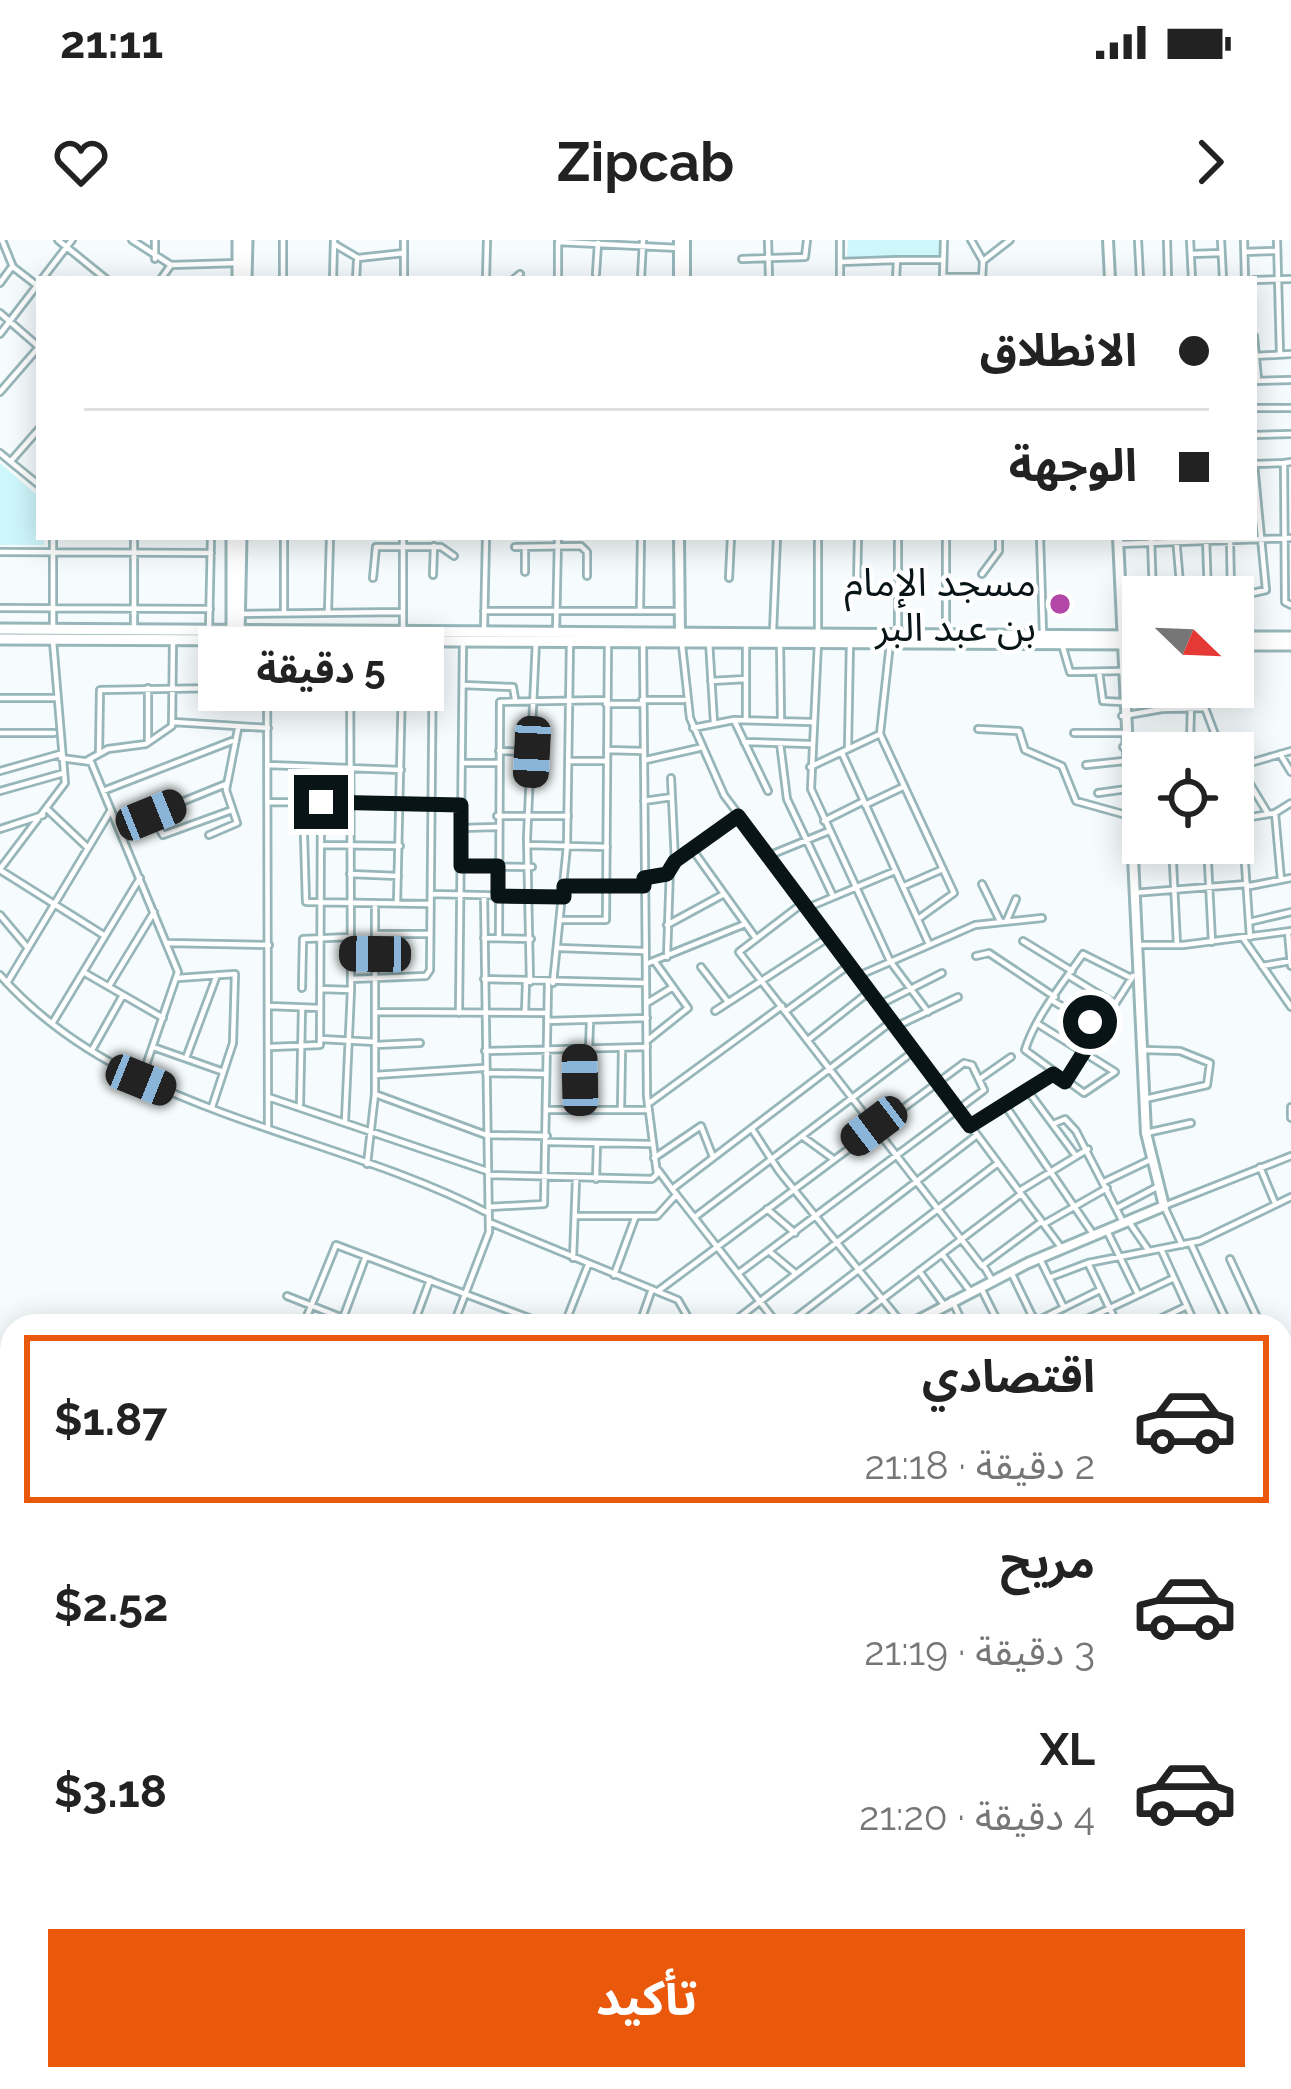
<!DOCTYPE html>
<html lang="ar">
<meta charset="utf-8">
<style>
body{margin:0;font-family:Raleway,"Noto Sans Arabic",sans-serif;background:#f2f2f2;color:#222;direction:rtl;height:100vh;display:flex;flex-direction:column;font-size:45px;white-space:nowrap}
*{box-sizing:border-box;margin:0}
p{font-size:39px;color:#767676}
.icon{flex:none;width:66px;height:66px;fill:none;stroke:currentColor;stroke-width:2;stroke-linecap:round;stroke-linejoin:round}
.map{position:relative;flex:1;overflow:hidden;direction:ltr}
.panel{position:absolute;left:0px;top:1074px;width:1293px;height:777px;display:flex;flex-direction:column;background:#fff;border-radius:36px 36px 0 0;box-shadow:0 6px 30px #0003;direction:rtl}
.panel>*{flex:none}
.top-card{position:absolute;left:36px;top:36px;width:1221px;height:264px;border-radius:0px;box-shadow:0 6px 30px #0003;direction:rtl;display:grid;align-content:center;height:264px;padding:0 48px;background:#fff}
.needle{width:78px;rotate:113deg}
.controls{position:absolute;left:1122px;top:336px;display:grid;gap:24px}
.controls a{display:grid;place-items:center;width:132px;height:132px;border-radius:0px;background:#fff;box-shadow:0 6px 30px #0003;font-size:60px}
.end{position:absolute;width:54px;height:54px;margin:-27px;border:15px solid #081415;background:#fff;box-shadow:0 0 0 6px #fff}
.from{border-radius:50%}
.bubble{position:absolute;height:84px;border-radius:0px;background:#fff;box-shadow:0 6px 30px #0003;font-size:39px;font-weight:700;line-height:84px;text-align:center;direction:rtl}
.car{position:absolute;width:36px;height:72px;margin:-36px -18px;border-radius:15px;box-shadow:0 0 9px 3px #0007;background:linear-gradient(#222 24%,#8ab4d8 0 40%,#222 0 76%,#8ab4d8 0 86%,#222 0)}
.top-card b{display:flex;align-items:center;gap:42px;height:114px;font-size:45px}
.top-card b+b{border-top:3px solid #e0e0e0}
.top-card i{width:30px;height:30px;background:#222}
ul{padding:21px 0 0;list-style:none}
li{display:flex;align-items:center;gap:36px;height:168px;margin:0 24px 18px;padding:0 24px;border:6px solid transparent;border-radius:0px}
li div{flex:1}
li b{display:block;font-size:45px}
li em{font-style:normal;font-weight:700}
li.current{border-color:#ea580c}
li>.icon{width:108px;height:108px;stroke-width:1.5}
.button{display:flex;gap:24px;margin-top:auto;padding:24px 48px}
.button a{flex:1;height:138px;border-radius:0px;background:#ea580c;color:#fff;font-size:48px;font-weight:700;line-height:138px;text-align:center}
.status{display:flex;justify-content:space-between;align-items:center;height:84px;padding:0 60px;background:#fff;direction:ltr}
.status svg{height:33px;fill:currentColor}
header{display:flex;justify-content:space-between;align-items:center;height:156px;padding:0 48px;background:#fff;font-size:54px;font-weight:700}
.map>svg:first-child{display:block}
.built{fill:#cef7fc}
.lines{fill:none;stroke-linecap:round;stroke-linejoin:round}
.street-casing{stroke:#97b6b9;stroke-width:10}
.secondary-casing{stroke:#97b6b9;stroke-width:14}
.primary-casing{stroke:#97b6b9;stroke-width:15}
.street{stroke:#fff;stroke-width:4.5}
.secondary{stroke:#fff;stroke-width:8}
.primary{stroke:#fff;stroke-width:9}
.route{stroke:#081415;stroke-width:15}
.poi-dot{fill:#b346a6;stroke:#fff;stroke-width:4.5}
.labels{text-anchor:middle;stroke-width:9;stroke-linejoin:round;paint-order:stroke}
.poi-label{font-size:39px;fill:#081415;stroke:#fff;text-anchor:end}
</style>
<div class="status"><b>21:11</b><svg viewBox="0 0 49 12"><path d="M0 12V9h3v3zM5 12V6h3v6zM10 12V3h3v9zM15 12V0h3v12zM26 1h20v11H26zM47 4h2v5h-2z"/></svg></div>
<header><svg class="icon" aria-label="forward" viewBox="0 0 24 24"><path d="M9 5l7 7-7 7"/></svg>Zipcab<svg class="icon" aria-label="heart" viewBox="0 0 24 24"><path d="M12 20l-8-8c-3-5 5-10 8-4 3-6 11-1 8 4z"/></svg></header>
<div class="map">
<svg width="1291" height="1849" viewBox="0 0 1291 1849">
<rect width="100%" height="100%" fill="#f6fcfd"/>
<path class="built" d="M848 0H939V15L847 17Z
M0 223 39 257 44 305H0Z"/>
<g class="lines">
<g class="street-casing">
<path id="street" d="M2 0 13 27 39 47
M58 0 106 39
M132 0 171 25 238 23
M155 0V19
M283 0V39
M768 0 769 39
M971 0 983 21 982 39
M1138 0 1140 39
M1167 0 1168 39
M1190 0 1192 39
M1221 0 1223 39
M1244 0 1245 39
M1277 0 1280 114
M558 2 679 8
M558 3V39
M334 4 358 18 404 13
M1245 12 1275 11
M1191 14 1221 13
M742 19 805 17 807 0
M983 21 1010 0
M840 22 897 20
M596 34 598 3
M943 36 944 0
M943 37H982
M42 39 72 0
M161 39 171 25
M333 39 334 0
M356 39 357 21
M404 39V0
M486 39 487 0
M514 39 520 34
M641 39 643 0
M840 39V0
M896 39 897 20H943
M1254 40 1291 39
M0 43 11 28
M0 73 39 107
M0 94 39 43
M1254 96 1258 140
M1254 116 1291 114
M1254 141 1291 140
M0 152 39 107
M1254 168H1291
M1254 195 1291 194
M0 213 39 245
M11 221 39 189
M1291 222 1284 223 1285 362 1291 365
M1254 224 1284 223
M53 297V390
M134 297V389
M898 297V393
M946 297V393
M1040 297 1043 393
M1151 297 1153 357
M1176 297 1181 356 1231 353 1230 302
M1206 297 1208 357
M1118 304 1291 298
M515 307 581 306 587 312V336
M0 312 211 313
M525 332V308
M982 334 999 311V297
M433 335 434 306
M373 338 376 307H441L454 316
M729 338 731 297
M857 346 858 297
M1248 354 1266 350 1254 224
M0 368 210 369
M640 369 641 297
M484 371H679
M328 372 330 297
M284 373V297
M238 374 403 372
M403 387V297
M209 389 211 297
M484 389 486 297
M556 391 558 297
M773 391 777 297
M818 392V297
M267 400 268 886
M709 401 714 483
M746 401V480
M780 402 781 480
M818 402 811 549 890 721 928 772
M890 403 880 494 954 653 918 679
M682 405 690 478 724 555 1060 1006
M1063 408 1070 432 1122 431
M1099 432 1103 461 1122 462
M711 441 746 439
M463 445 513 447 515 459
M1161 447 1162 469 1205 468 1222 513
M148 448V502
M0 458H55
M642 460H684
M606 464H642
M1122 476 1162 469
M734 480 768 551
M173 482 268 488
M693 488 734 480 812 482
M978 489 1019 491 1025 510 1062 526 1076 561 1130 576
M0 493H54
M1074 493H1123
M744 502 810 504
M1190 502 1191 465
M780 503 787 559 833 656
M1123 507 1190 502 1191 513
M848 508 850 402
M607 510 643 511
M499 511 529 512
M842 513 929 704
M99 514 100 450 221 448 223 400
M1280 514 1291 532
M61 518 91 522 178 732 141 840
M88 520 108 509 146 504 172 486 173 399
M646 520 699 508
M569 521H605
M462 523H499
M269 525 401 530
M1086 525 1124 521
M1239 526 1267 572
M810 527 880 494
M1233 528 1291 511
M0 531 60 514
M671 538 675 621
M0 551 64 533
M103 551 232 501
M1098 553 1127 549
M644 561 672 557
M269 562 461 565
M303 562 306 662 429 664
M865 565 903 547
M48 570 87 607
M1275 573 1281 640
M152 576 163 595 232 570
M497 576H568
M1233 580 1275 573 1291 563
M1242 580 1250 697
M824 581 862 562
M120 587 226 544
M461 588 497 587
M0 589 43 575
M209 595 237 583 226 550 238 489
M1172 603 1177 705
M1207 603 1212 702
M321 605 400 606
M529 605 607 607
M692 609 755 697
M1173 609 1195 603
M768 616 829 591
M461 626 532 627
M0 629 65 543 53 401
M0 630 105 696
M350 634 398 636
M644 638 667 634
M982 644 1000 681
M566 646H644
M904 646 943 629
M1250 646 1291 638
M1133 653 1247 644
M431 654 564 657
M397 663 403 400
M803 663 739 712 982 1026
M807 668 895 631
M0 675 27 707
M562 680H606L608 401
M1007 680 1016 659
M1249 682 1291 672
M667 685 724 654
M1288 692 1291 726
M376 694H430
M484 698 531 699
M499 698 500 462 606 460
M1243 698 1291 767
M1023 701 1072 731
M168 703 269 705
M1136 705H1183L1291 691
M559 708 643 711
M351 714H375
M976 716 989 713 1055 757
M667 717 670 627 738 576
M646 724 745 684
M1262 726 1291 721
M701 727 728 762
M85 733 163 778
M0 735C124 876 329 890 488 973
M858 736 975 685 1042 678
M1069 736 1115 764
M178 738 235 734 233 803 212 867
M351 739 426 736 430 730 433 405
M484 739 646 743
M530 742 527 598 536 401
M7 743 111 570
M553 743 567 606 570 401
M109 746 154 672
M302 748 303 699 351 697
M321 749 351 750 350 400
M1053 761 1099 788
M647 763 673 747
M879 765 942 733
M269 766 320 768
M715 771 829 697
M786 771 849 725
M375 772 547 773
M525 772 526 742
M459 773 463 401
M547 781 647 778
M53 782 140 638
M1038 784 1115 832 1084 853 1025 810C1035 777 1063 743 1083 714L1131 738
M895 787 958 757
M321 799 375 802
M648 800 688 768 655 722
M808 800 869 752
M375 805 420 803
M153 807 221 831
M271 807 320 805 321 562
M589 809 590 781
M92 810 123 755
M580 810 581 870
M1144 810 1180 811 1210 823 1207 845 1145 859
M485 811 647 807
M186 818 217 735
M486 833 546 834
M375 835 483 828
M981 838 1011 817
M1065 842 1133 736
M1028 851 1076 916
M375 854 486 895 547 896
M268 857 487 931
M300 864 302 768
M648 864 782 766
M1005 865 1093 994
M1291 867V878
M621 868 622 808
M546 870H648
M345 881 351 750
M1053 884 1065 879 1076 891 1124 984
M970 886 1052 835
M752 889 779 931 904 1086
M1146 893 1191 883
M803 897 832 918
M548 902 650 904
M654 918 701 886 713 917
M367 924 375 854V663
M1260 927 1275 963
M658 930 672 949 891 782
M488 935 652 939 657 934 647 856 643 402
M596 939 597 903
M1106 941 1150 920
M672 949 779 1086
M1021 950 1088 909
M489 967 544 964 548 743
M1119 967 1157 947
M767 969 795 993
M575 976H657L676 955
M695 977 914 811
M489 982 678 1060 693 1086
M1129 982 1149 1011
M1044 984 1107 948
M1107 991 1138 1054
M1191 1004 1229 1086
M1182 1005 1164 966 1291 916
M1161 1009 1196 1086
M771 1013 794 1032
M942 1014 970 1051
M573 1018 576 940
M1040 1019 1064 1068
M1230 1019 1261 1086
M1088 1023 1118 1086
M919 1031 944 1065
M1011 1032 1037 1086
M614 1035 635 978
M1051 1037 1088 1023 1200 1001 1291 957
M992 1040 983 1025 1041 982
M981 1048 1000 1086
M658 1051 964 823 972 825 984 850 739 1033
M287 1056 363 1086
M952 1060 964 1086
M343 1078 366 1016
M1035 1082 1100 1050
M303 1086 336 1005 550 1086
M413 1086 430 1040
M453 1086 489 992 484 655
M564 1086 588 1025
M639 1086 652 1049
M674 1086 685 1079
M728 1086 977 895
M785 1086 998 923
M847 1086 1021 954
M1011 1086 1033 1076
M1072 1086 1174 1038
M1145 1086 1187 1066
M1281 1127 1291 1148
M1281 1171 1291 1167
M1281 1197 1291 1218
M0 1231 12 1225
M1281 1267 1291 1262
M1281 1299 1291 1294
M0 1336 12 1334
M1281 1504 1291 1503
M0 1509 5 1527 0 1544
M0 1538 12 1539
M1281 1560H1291
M1281 1620 1291 1616
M0 1659 12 1631
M1281 1700 1291 1727
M0 1834 12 1819
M197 1839 199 1849
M718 1839 720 1849
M910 1839V1849
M64 1849 73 1839
M296 1849 297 1839
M365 1849 366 1839
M516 1849V1839
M531 1849V1839
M546 1849V1839
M1079 1849 1098 1839
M1120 1849 1139 1839"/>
</g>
<g class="secondary-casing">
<path id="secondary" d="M1108 0 1110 39
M679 39V0
M685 39V0
M679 297 680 397
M907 1086 1028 1023 1164 966 1146 893 1118 297
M0 1592 12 1594"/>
</g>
<g class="primary-casing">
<path id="primary" d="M238 39V0
M246 39 247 0
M0 389 1143 396
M232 394V297
M239 394 241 297
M1233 397H1291
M0 399 1143 404
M1233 405H1291"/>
</g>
<use href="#street" class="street"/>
<use href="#secondary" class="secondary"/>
<use href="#primary" class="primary"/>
</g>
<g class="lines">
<path class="route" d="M321 562 461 565V626H498V656L564 657V646H644V638L667 634 675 621 738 576 970 886 1053 834 1065 842 1099 788 1090 782"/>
</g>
<circle class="poi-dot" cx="1060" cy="364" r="12"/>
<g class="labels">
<g class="poi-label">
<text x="1036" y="356">مسجد الإمام<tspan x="1036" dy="45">بن عبد البر</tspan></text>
</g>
</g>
</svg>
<div class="controls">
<a><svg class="needle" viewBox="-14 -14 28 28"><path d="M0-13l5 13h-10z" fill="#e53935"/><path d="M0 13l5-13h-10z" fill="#767676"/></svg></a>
<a><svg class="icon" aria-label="locate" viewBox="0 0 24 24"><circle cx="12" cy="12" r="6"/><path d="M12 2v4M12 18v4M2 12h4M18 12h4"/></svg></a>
</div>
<i class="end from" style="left:1090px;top:782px"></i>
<i class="end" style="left:321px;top:562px"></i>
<div class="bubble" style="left:198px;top:387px;width:246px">5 دقيقة</div>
<i class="car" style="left:532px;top:512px;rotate:183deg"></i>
<i class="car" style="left:151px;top:575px;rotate:68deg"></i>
<i class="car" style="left:375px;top:714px;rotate:271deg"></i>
<i class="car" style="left:141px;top:840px;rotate:112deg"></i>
<i class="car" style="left:580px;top:840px;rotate:359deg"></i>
<i class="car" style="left:874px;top:886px;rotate:233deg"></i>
<div class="top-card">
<b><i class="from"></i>الانطلاق</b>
<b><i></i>الوجهة</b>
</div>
<section class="panel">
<ul>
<li class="current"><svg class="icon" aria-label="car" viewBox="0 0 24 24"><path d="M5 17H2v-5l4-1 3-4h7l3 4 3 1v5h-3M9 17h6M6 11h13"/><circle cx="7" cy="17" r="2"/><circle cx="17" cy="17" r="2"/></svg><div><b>اقتصادي</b><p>2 دقيقة · 21:18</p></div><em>$1.87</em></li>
<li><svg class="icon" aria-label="car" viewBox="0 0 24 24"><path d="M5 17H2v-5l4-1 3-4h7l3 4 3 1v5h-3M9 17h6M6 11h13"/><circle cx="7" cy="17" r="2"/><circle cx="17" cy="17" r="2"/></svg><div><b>مريح</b><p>3 دقيقة · 21:19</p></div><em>$2.52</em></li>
<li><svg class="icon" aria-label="car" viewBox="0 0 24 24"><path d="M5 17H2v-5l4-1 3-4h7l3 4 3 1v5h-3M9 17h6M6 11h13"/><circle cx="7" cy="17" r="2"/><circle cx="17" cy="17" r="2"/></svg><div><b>XL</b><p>4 دقيقة · 21:20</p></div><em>$3.18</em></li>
</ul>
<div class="button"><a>تأكيد</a></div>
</section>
</div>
